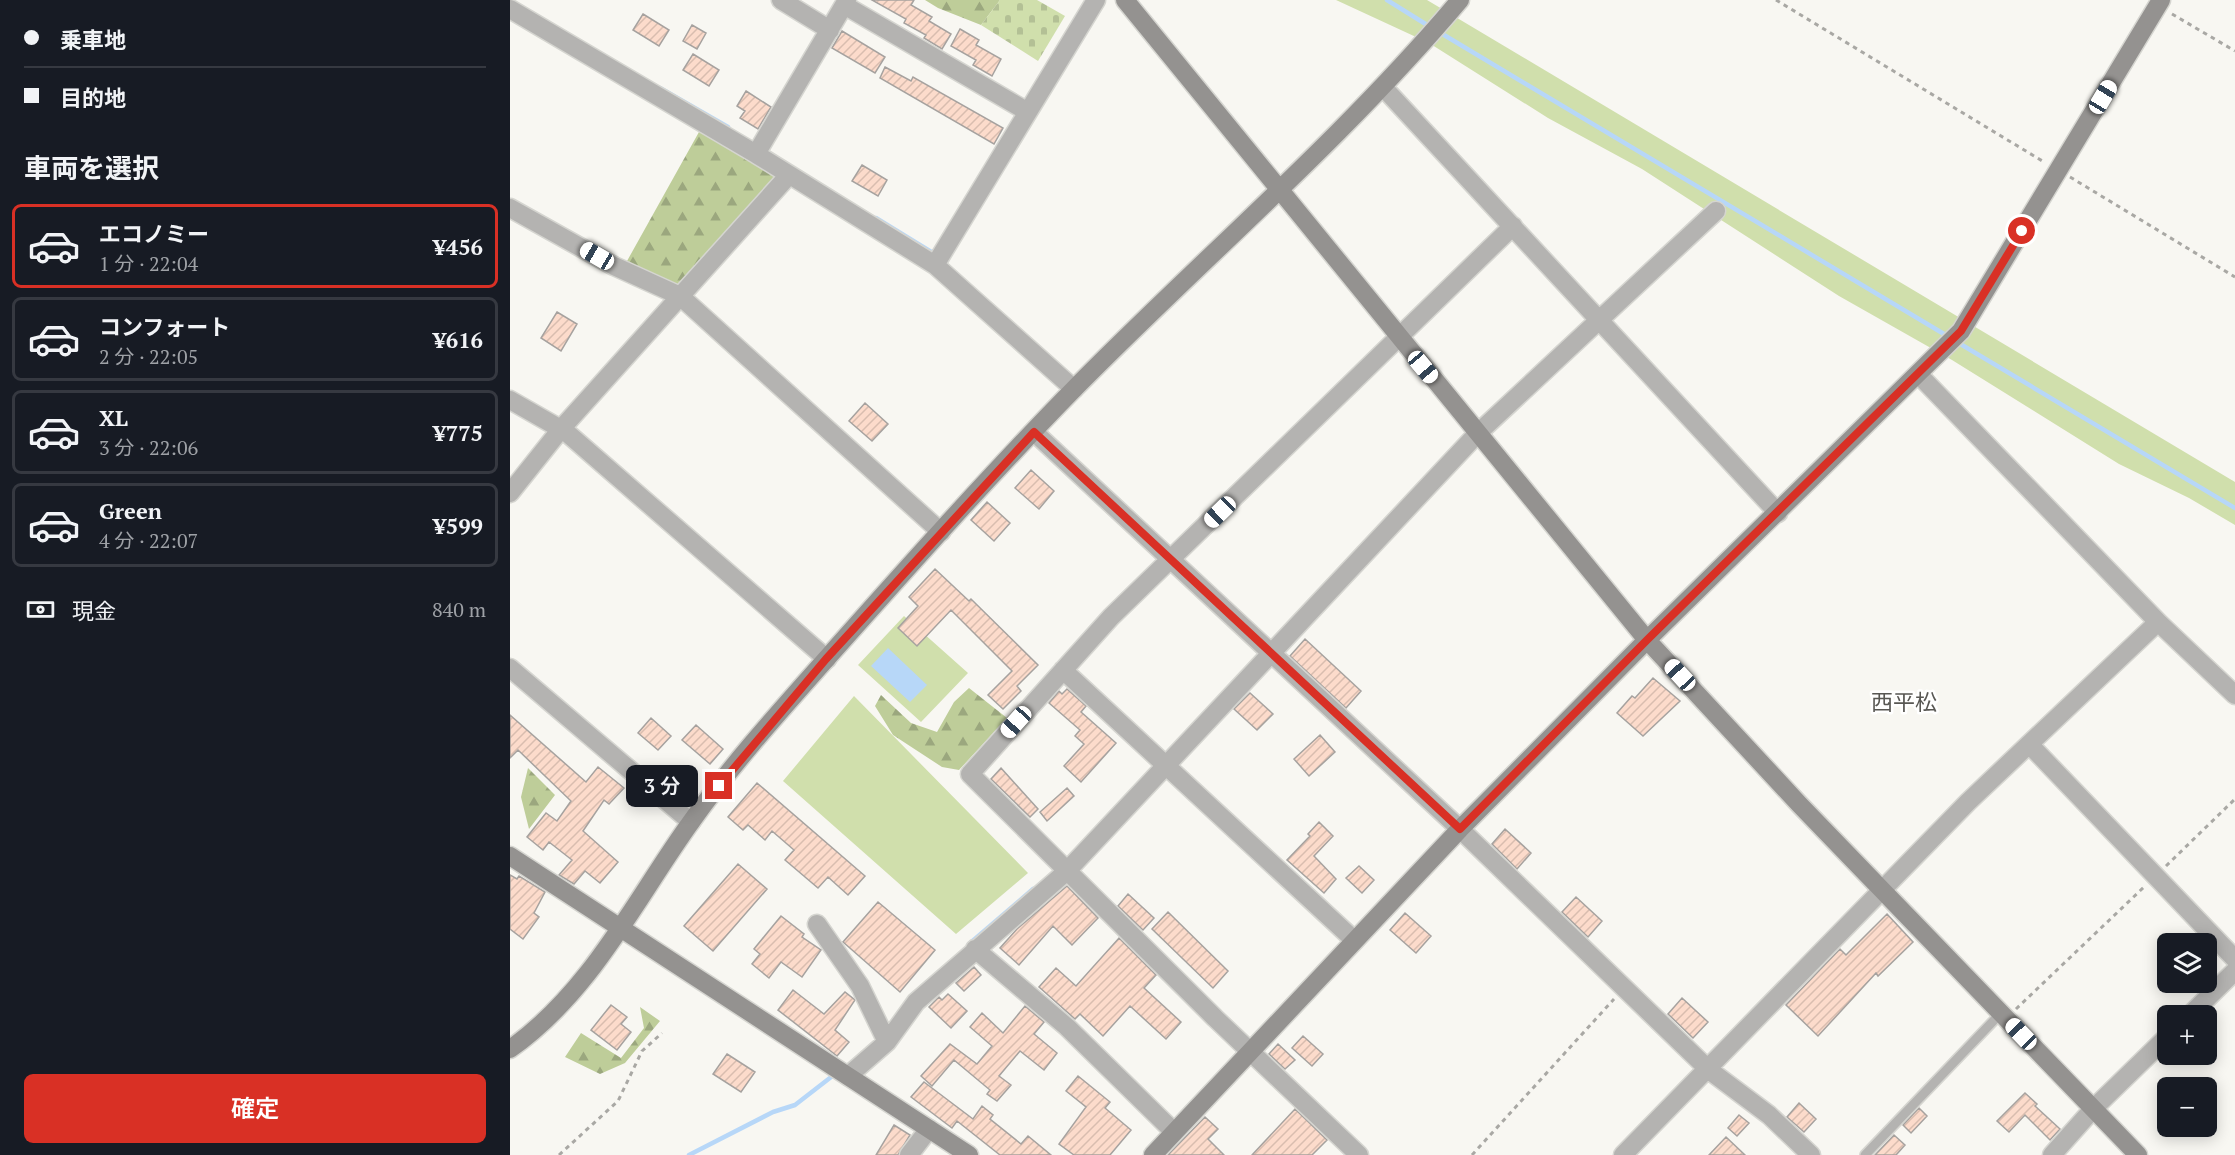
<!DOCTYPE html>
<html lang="ja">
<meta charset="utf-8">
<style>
body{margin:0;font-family:"PT Serif","Noto Sans JP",serif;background:#242831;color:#f1f3f6;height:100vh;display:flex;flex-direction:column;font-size:22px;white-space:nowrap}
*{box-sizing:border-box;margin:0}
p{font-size:20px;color:#9ea1a6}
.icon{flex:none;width:33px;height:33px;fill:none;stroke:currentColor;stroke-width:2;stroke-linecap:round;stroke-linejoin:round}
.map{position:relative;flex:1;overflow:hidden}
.side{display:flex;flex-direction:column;background:#171b24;width:510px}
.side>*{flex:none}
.banner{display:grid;align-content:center;height:132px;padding:0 24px;background:#171b24}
.tools{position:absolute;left:1647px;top:933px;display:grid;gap:12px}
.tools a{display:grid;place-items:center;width:60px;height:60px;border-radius:9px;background:#171b24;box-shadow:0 3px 15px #0003;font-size:30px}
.end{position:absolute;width:27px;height:27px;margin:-14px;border:8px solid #d93025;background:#fff;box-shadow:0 0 0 3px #fff}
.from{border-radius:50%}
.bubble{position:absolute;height:42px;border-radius:9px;background:#171b24;box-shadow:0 3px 15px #0003;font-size:20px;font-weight:600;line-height:42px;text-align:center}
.car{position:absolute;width:18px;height:36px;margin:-18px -9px;border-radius:8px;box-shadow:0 0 4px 2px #0007;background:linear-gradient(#fff 24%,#345 0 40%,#fff 0 76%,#345 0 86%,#fff 0)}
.banner b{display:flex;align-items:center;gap:21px;height:57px;font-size:22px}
.banner b+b{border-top:2px solid #363941}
.banner i{width:15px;height:15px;background:#f1f3f6}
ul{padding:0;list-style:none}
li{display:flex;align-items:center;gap:18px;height:84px;margin:0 12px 9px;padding:0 12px;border:3px solid #363941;border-radius:9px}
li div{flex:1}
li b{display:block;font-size:22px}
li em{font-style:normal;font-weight:600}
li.selected{border-color:#d93025}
li>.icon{width:54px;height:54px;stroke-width:1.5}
h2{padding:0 24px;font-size:27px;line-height:72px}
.pay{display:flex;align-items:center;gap:15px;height:66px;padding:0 24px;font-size:22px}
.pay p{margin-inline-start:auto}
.action{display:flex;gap:12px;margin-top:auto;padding:12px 24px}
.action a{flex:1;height:69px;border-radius:9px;background:#d93025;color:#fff;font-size:24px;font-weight:600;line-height:69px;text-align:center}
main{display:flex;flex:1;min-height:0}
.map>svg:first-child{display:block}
.grass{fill:#d0dfac}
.forest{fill:url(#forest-firs)}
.cemetery{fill:url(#cemetery-stones)}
.water{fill:#b7d7f8}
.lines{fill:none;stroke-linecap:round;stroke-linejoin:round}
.stream{stroke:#b7d7f8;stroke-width:4.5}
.building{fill:url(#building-hatch);stroke:#a6a29f;stroke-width:1.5}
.lane-casing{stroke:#d5d5d0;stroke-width:12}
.street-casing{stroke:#d5d5d0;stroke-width:21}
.secondary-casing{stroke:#d5d5d0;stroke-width:21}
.path{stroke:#a9a8a4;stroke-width:3;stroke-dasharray:4.5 4.5;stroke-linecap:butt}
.lane{stroke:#b4b3b1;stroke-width:9}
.street{stroke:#b4b3b1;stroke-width:18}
.secondary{stroke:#949290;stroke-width:18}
.route{stroke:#d93025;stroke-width:8}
.labels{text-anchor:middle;stroke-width:5;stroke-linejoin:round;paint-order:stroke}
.quarter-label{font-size:22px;fill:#585753;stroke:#fff}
</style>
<main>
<section class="side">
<div class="banner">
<b><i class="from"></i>乗車地</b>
<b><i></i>目的地</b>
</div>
<h2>車両を選択</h2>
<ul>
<li class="selected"><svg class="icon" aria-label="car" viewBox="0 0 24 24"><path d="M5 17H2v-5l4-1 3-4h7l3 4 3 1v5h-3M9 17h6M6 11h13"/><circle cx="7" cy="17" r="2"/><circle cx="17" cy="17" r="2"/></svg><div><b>エコノミー</b><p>1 分 · 22:04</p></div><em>¥456</em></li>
<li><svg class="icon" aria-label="car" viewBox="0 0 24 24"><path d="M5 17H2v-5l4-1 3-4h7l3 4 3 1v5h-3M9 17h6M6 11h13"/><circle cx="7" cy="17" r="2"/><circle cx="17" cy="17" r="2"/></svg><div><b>コンフォート</b><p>2 分 · 22:05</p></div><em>¥616</em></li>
<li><svg class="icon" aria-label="car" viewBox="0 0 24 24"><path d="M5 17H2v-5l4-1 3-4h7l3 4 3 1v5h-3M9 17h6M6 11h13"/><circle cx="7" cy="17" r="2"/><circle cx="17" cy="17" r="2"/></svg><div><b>XL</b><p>3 分 · 22:06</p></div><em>¥775</em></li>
<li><svg class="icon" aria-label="car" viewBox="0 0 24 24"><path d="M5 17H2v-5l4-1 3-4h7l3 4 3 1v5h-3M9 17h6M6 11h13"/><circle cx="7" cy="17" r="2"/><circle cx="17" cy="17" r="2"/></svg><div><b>Green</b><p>4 分 · 22:07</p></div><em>¥599</em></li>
</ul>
<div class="pay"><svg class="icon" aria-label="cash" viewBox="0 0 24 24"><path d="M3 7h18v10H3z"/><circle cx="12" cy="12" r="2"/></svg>現金<p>840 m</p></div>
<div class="action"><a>確定</a></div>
</section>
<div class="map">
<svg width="1725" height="1155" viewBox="0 0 1725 1155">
<defs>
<pattern id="forest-firs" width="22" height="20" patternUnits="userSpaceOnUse" patternTransform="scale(1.5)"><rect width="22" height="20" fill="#becd99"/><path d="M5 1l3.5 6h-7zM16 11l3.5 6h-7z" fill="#9ba77e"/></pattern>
<pattern id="cemetery-stones" width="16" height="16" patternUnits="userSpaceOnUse" patternTransform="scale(1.5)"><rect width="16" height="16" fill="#d0dfac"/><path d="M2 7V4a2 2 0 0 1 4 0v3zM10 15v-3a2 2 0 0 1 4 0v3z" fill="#b3c095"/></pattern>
<pattern id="building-hatch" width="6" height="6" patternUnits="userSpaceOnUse" patternTransform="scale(1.5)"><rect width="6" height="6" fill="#fcdbcb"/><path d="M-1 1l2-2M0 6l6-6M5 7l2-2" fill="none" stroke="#d9bdaf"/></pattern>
</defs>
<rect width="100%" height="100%" fill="#f8f7f2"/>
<path class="grass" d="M826 0H917L1725 482V525L1679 498 1609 464 1442 360 1329 296 1132 169 1038 118 919 43Z
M394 616 458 673 411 722 348 665Z
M344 696 518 873 446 934 273 781Z"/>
<path class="forest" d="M415 0H490L471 25 428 8Z
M194 123 272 182 170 296 112 270Z
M459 688 497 718 449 770 432 767 383 735 365 706 371 695 401 723 427 732 444 702Z
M18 768 45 795 19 829 11 797Z
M130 1007 150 1021 115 1063 90 1074 55 1057 71 1033 111 1058 134 1028Z"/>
<path class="cemetery" d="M490 0H527L555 16 528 61 471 25Z"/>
<path class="water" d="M378 648 417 685 400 702 361 666Z"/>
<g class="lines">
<path class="stream" d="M877 0 922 28
M929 32 1439 337
M150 88 218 127
M366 218 423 253 424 251
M1447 342 1725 508
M459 944 523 889
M179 1155 263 1112 285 1105 325 1074"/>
</g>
<path class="building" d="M362 0H404L401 5 422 17 419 21 441 34 432 49 414 38 416 35 394 23 396 19Z
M133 14 159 30 149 46 123 30Z
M182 25 196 33 187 49 173 41Z
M450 29 469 40 466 45 491 59 482 76 463 65 466 60 441 46Z
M332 31 375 57 365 73 322 48Z
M183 54 209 70 199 86 173 70Z
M375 67 401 81 403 77 493 128 484 144 370 78Z
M236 91 261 107 248 129 230 118 235 111 227 106Z
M352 165 377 180 368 196 342 181Z
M47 312 67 324 51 351 31 338Z
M355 403 378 424 362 441 339 421Z
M521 470 544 491 529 509 505 488Z
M477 502 500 523 484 541 461 520Z
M425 569 459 601 461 599 528 665 507 686 511 691 493 709 478 695 502 671 441 610 407 646 388 628 408 606 399 597Z
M795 639 851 691 836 708 780 656Z
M1143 678 1170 701 1133 736 1107 713 1122 696 1125 698Z
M557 689 576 706 571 712 606 743 571 782 554 766 574 744 565 736 570 730 539 703 549 691 552 694Z
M740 693 763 714 747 730 724 709Z
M0 715 76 782 88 767 114 788 99 804 94 800 73 831 108 862 90 883 75 871 64 884 49 875 62 860 39 842 33 850 17 837 36 813 47 821 61 801 8 750 0 758Z
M141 718 161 736 148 750 128 733Z
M186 725 213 749 200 764 172 740Z
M810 735 825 752 799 776 784 759Z
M491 768 528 809 520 817 481 779Z
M247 783 355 876 338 895 318 877 308 888 275 860 284 850 262 831 255 840 238 825 233 830 218 817Z
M557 788 564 796 537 821 530 812Z
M809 822 823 836 804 856 826 879 814 893 777 860 800 836 798 834Z
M995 829 1021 853 1007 869 982 844Z
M228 864 257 889 203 951 174 926Z
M849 866 864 880 852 893 836 878Z
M0 875 7 879 9 876 35 892 24 913 29 917 13 939 0 929Z
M557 886 588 918 562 945 543 926 509 965 490 948 507 929Z
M618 894 644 918 633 930 608 906Z
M1066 897 1092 921 1078 937 1052 912Z
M368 902 425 950 390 992 333 942Z
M658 912 718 971 703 988 642 929Z
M895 913 921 936 906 953 880 930Z
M1377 914 1403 942 1368 976 1366 973 1308 1036 1276 1005 1330 949 1336 955Z
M271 916 294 934 292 937 311 950 292 977 271 962 259 978 242 964 250 954 244 949Z
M609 938 646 975 634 988 671 1022 656 1039 620 1006 593 1036 570 1014 565 1019 529 987 546 968 566 986Z
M464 967 471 975 454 991 446 983Z
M283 990 314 1014 335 992 345 1000 325 1030 339 1042 327 1056 268 1010Z
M438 994 457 1011 441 1028 419 1007 429 997 432 1000Z
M1172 998 1198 1022 1183 1038 1158 1014Z
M101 1005 117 1017 111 1024 121 1032 107 1050 81 1030Z
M515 1006 534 1022 524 1034 547 1053 534 1070 510 1051 489 1076 501 1085 487 1101 477 1094 480 1090 444 1060 422 1086 411 1076 440 1044 467 1064 482 1046 460 1027 472 1013 493 1033Z
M793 1036 813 1054 802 1066 782 1048Z
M768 1044 785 1060 775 1069 759 1054Z
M217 1054 245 1072 231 1092 203 1074Z
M568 1076 600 1102 595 1108 621 1130 600 1155H564L549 1144 576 1107 556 1091Z
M414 1082 463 1119 472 1106 483 1115 480 1119 511 1144 518 1136 541 1155H490L447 1121 442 1128 401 1097Z
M1515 1093 1527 1104 1525 1106 1550 1129 1540 1140 1515 1115 1499 1132 1487 1121Z
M1289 1103 1306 1119 1294 1132 1277 1117Z
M1409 1108 1417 1116 1401 1133 1393 1125Z
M785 1109 817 1140 802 1155H742Z
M1229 1115 1239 1123 1227 1136 1218 1128Z
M695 1117 708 1129 698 1139 714 1155H658Z
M384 1125 400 1135 388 1155H366Z
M1384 1135 1395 1145 1386 1155H1365Z
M1216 1137 1235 1155H1199Z"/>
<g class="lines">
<g class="lane-casing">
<path id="lane" d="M1355 1155 1491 1013"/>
</g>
<g class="street-casing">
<path id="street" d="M271 0 320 30
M334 5 518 112
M0 9 246 154 425 265 564 389
M873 87 1268 513
M246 154 337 0
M0 208 104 266 170 296 431 532
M425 265 586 0
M1409 375 1648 622 1725 695
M0 400 56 432 317 659
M524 432 950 829 1199 1070 1259 1115 1301 1155
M0 493 51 429 279 175
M0 668 181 822
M553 670 844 940
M1519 744 1725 959
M307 924 350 986 377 1042
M465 949 557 1027 664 1132
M1679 1016 1725 971
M338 1076 377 1042 406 1002 556 872 967 434 1206 211
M399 1155 419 1129
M849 1155 705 1018 460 774 601 617 1003 226
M1113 1155 1458 802 1648 622
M1542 1155 1583 1109 1658 1036"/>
</g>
<g class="secondary-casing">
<path id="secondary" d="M615 0 1137 640 1289 804 1628 1155
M0 856 459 1155
M0 1049C81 992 125 900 181 822 222 764 271 710 318 657 398 567 479 476 564 389 692 259 832 140 950 0
M643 1155 950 829 1137 640 1451 331 1651 0"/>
</g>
<path class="path" d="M1266 0 1534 162
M1662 14 1725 51
M1560 177 1725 277
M1656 866 1725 799
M1506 1009 1634 887
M49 1155 108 1101 132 1051 152 1033
M962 1155 1104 999"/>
<use href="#lane" class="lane"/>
<use href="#street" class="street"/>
<use href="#secondary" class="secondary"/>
</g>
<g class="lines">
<path class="route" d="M209 786 316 659 524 432 950 829 1137 640 1451 331 1512 231"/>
</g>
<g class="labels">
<g class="quarter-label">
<text x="1394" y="710">西平松</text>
</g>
</g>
</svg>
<div class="tools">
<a><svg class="icon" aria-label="layers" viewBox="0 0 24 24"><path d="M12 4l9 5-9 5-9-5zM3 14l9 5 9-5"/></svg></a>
<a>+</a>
<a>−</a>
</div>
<i class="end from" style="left:1512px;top:231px"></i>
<i class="end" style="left:209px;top:786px"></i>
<div class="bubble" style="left:116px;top:765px;width:72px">3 分</div>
<i class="car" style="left:1593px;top:97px;rotate:31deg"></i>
<i class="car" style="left:87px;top:256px;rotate:300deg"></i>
<i class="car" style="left:913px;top:367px;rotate:140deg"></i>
<i class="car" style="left:710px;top:512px;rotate:226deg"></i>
<i class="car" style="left:1170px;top:675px;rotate:317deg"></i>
<i class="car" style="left:506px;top:722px;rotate:222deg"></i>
<i class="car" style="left:1511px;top:1034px;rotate:316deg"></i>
</div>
</main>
